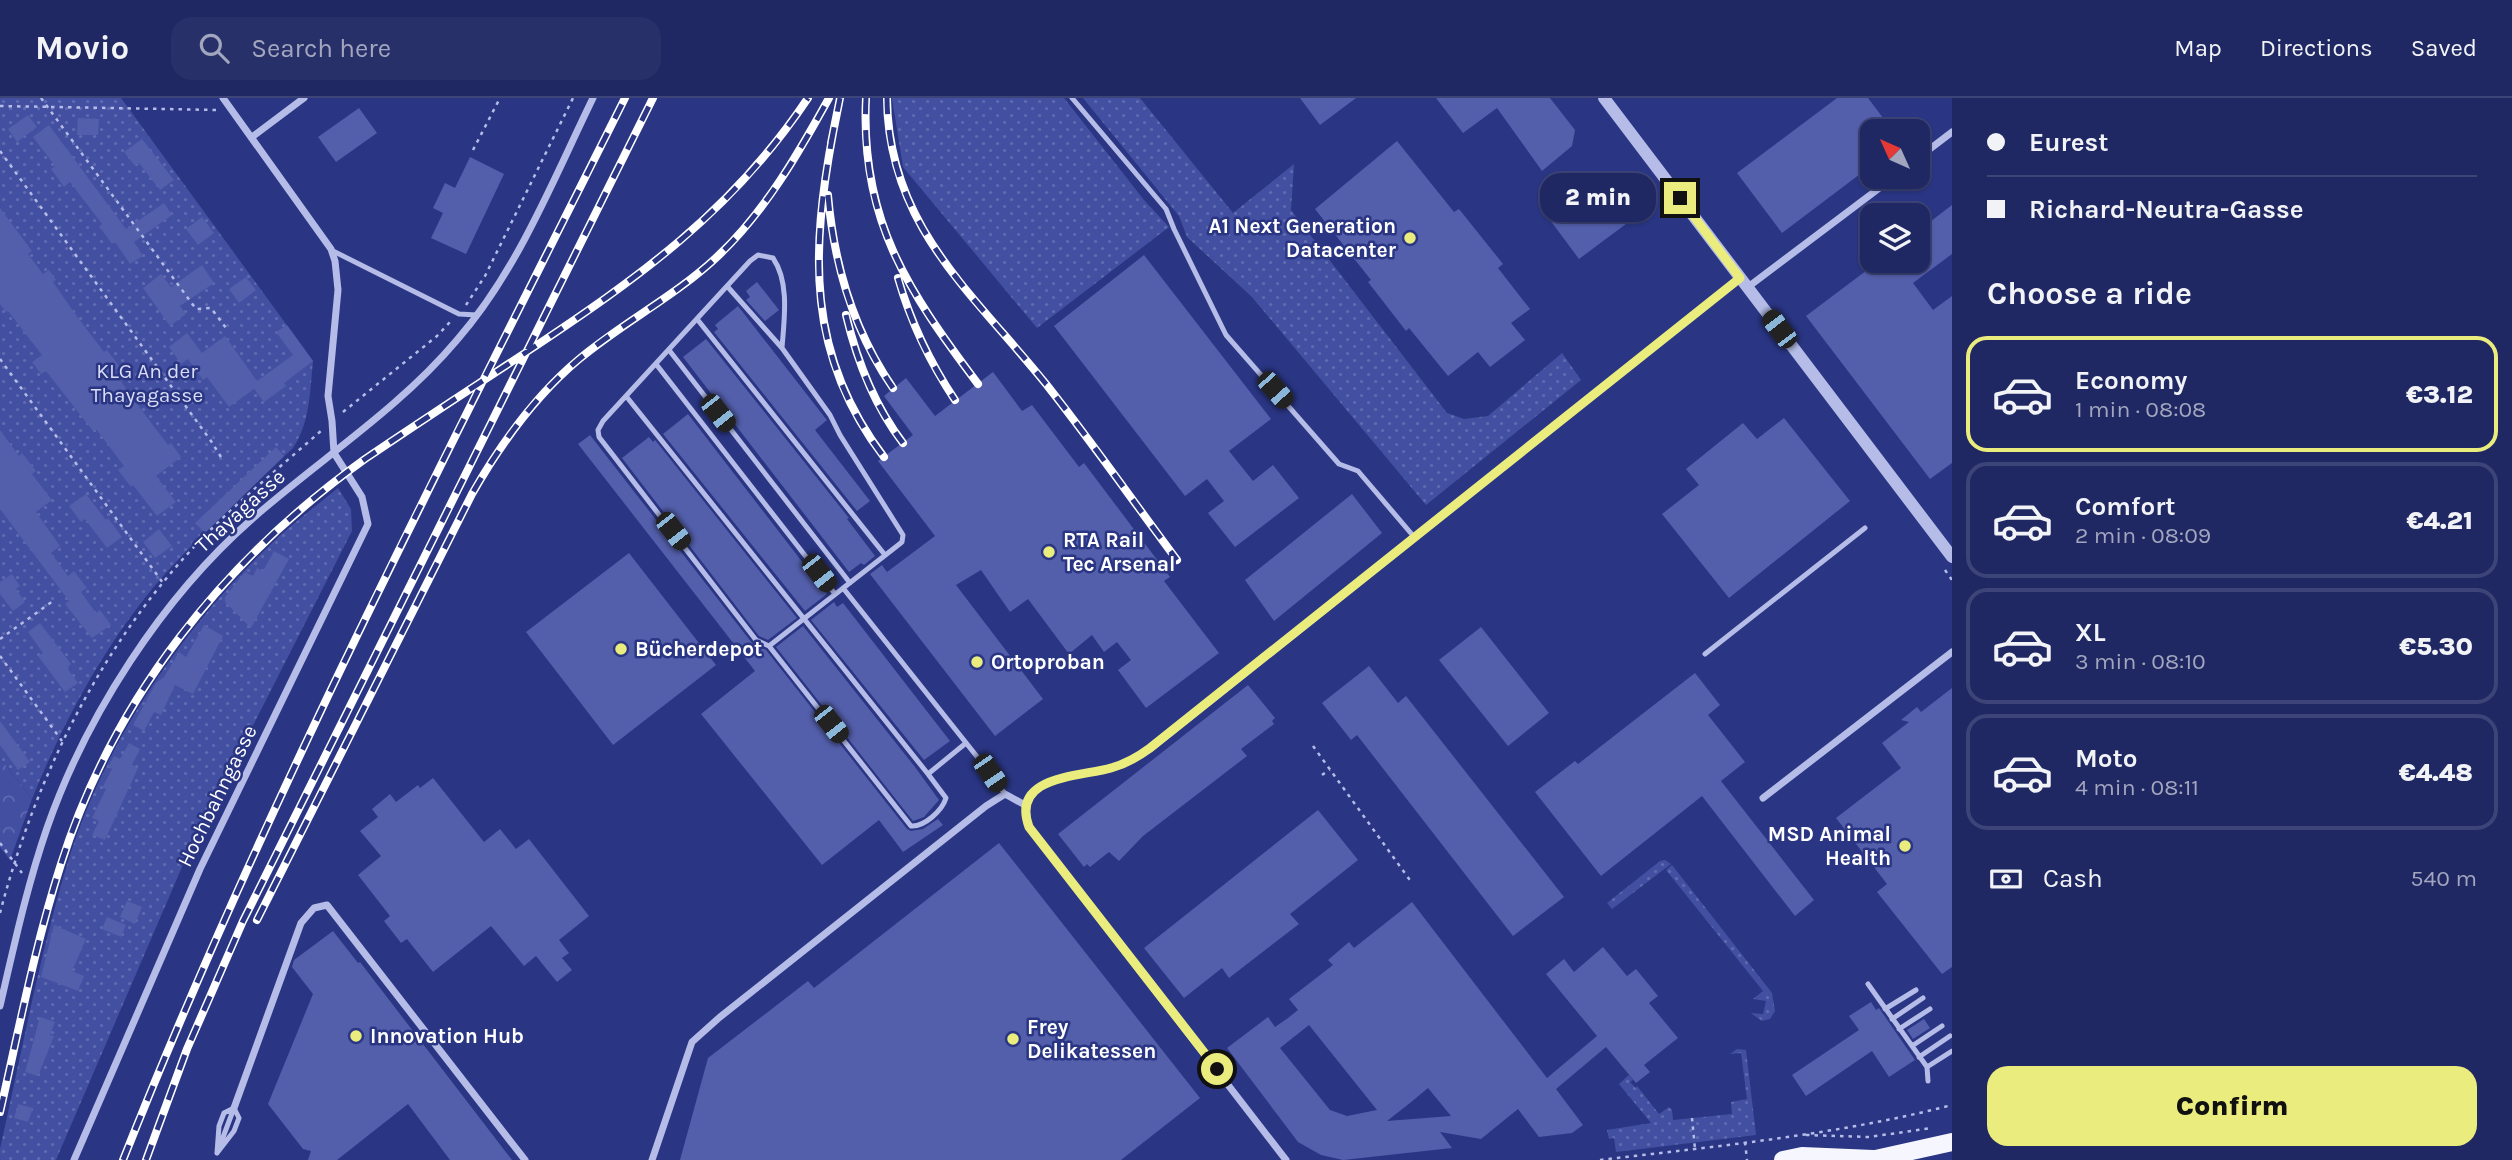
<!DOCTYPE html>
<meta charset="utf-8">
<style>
body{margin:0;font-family:Karla,sans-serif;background:#283069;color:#f1f3f6;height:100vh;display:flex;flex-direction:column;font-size:26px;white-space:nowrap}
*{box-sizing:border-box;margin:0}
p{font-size:23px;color:#a2a6be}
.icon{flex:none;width:38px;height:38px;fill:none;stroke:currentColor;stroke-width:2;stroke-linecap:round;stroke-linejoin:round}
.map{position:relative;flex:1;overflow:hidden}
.details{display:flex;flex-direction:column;background:#202863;width:560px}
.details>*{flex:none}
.hud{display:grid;align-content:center;height:154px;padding:0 35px;background:#202863}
.needle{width:46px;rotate:315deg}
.controls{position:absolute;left:1860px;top:21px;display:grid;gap:14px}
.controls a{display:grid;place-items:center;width:70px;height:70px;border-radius:14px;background:#202863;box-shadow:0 2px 5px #0004,0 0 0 2px #3d4478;font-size:35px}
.end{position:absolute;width:32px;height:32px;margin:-16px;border:9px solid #eaed7d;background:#111;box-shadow:0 0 0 4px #111}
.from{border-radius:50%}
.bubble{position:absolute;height:49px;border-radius:21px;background:#202863;box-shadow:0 2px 5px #0004,0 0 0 2px #3d4478;font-size:23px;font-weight:800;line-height:49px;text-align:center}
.car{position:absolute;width:21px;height:42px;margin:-21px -10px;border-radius:9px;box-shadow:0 0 5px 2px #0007;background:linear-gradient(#222 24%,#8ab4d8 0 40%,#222 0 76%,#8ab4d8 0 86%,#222 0)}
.hud b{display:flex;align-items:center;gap:24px;height:66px;font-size:26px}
.hud b+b{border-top:2px solid #3d4478}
.hud i{width:18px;height:18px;background:#f1f3f6}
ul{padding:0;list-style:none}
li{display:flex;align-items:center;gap:21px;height:116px;margin:0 14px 10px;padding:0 21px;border:4px solid #3d4478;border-radius:21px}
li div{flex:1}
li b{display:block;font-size:26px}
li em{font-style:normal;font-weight:800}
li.on{border-color:#eaed7d}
li>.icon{width:63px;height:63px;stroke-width:1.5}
h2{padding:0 35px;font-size:32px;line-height:84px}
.pay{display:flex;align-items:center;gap:18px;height:77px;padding:0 35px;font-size:26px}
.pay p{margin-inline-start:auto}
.action{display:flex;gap:14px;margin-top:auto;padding:14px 35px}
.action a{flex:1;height:80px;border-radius:21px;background:#eaed7d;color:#111;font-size:28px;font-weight:800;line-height:80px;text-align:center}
header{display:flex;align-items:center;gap:42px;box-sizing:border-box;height:98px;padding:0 35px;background:#202863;border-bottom:2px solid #3d4478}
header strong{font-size:33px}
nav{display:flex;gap:38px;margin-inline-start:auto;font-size:24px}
.search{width:490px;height:63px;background:#283069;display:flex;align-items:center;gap:18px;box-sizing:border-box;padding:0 24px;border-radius:21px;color:#a2a6be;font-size:26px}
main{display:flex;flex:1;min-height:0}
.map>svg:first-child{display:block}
.green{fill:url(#green-dots)}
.forest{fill:url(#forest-crowns)}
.building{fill:#535fab;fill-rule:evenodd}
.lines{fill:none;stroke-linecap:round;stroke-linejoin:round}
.path{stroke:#b5bce7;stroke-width:2.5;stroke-dasharray:3.5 5;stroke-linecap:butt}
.service{stroke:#b5bce7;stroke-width:5}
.minor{stroke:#b5bce7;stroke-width:7}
.tertiary{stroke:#b5bce7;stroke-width:12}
.primary{stroke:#f6f7fe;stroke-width:18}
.rail-casing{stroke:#fff;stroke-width:8}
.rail{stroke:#2a3684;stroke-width:5;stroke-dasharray:16;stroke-linecap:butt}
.route{stroke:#eaed7d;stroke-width:9}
.poi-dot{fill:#eaed7d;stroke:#2a3684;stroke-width:2.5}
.labels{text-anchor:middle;stroke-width:5;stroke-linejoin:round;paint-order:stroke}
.poi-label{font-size:21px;font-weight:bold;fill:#fff;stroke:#2a3684;text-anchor:start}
.park-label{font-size:21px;fill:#d8dcf6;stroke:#2a3684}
.street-label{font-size:21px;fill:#fff;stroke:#2a3684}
</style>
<header>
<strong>Movio</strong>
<div class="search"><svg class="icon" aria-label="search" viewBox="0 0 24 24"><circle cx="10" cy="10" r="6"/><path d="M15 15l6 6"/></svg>Search here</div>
<nav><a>Map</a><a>Directions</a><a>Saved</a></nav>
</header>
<main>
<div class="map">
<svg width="1952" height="1062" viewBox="0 0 1952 1062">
<defs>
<pattern id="green-dots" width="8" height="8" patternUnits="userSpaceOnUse" patternTransform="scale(1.75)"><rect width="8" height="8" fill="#4350a2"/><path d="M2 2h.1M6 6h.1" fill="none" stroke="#5f6ab0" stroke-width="1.8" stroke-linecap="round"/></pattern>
<pattern id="forest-crowns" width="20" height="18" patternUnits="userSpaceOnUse" patternTransform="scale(1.75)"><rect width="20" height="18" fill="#4350a2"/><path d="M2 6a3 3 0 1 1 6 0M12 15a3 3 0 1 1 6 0" fill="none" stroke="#5f6ab0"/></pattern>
</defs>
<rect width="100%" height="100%" fill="#2a3684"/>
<path class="green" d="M0 0H121L313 263C310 293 310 325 293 350 249 392 205 432 164 477 107 542 64 622 32 701L0 660Z
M892 0H1064L1144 102 1169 129 1037 230 903 69Z
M1083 0H1140L1233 115 1294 66 1291 112 1447 315 1464 321 1488 318 1562 255 1581 282 1426 407 1252 199 1187 139 1179 118Z
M338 390 351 411 352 433 188 755 56 1062H0V1051C21 957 39 860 67 767 104 646 178 535 269 448 290 427 315 409 338 390Z
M1665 762 1671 766 1612 811 1607 805 1660 763Z
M1672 767 1772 895 1775 913 1770 921 1762 923 1752 916 1751 915 1763 916 1766 903 1753 901 1763 893 1666 772Z
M1737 951 1746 952 1756 1037 1616 1054 1614 1040 1609 1041 1607 1032 1651 1025 1619 986 1629 977 1633 982 1630 984 1636 990 1637 988 1659 1016 1669 1009 1672 1012 1673 1022 1732 1016 1731 1004 1747 1001 1741 955 1730 956Z"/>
<path class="forest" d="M0 660 32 701 10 762 0 749Z"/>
<path class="building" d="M1300 0H1356L1320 27Z
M1436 0H1550L1575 32 1572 48 1542 73 1497 10 1463 35Z
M1837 0H1868L1893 33H1872V67L1782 135 1737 75Z
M359 10 377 35 336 64 318 39Z
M28 17 37 29 17 44 8 31Z
M78 20 99 21 98 37H77Z
M49 27 126 131 164 105 172 117 134 144 143 158 130 166 115 144 112 146 99 128 102 126 70 84 64 89 51 71 55 68 33 39Z
M142 41 174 82 160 92 139 65 135 68 124 54Z
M1397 43 1454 114 1459 111 1503 166 1498 170 1530 211 1511 225 1525 242 1490 269 1478 254 1448 278 1409 230 1406 233 1368 184 1371 182 1315 111Z
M470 59 504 76 466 156 431 140 443 115 433 110 445 85 455 90Z
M1601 84 1630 123 1579 161 1550 122Z
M1952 107V156L1913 185 1933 212 1952 198V365L1930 381 1806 218 1879 163H1918V133Z
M0 110 32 153 28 156 43 176 49 172 56 182 53 184 73 213 104 254 107 252 120 269 114 273 134 302 168 347 171 345 181 359 156 378 176 404 157 418 133 387 131 389 118 372 124 368 96 331 93 333 46 273 41 276 32 264 42 257 8 213 6 214 0 206Z
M202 119 214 135 198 147 186 131Z
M1144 157 1271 321 1229 353 1253 383 1273 367 1299 400 1235 449 1208 415 1224 403 1207 381 1185 398 1054 228Z
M202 167 214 185 180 208 186 216 170 228 143 190 161 176 171 189Z
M246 179 256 192 239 205 229 191Z
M757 184 779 212 765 223 746 202 750 199 746 193Z
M738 208 826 321 827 322 815 332 870 403 857 413 714 234 718 231 715 227Z
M287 227 313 263 284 285 286 288 264 304 254 291 229 309 207 279 203 282 188 261 181 266 169 249 187 235 202 255 225 238 257 283 293 257 276 234Z
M706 241 849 420 847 421 875 458 864 467 861 465 849 474 683 259Z
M993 274 1022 313 1032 307 1079 369 1084 365 1170 479 1164 483 1219 555 1146 610 1118 572 1131 562 1117 544 1104 554 1092 537 1069 556 1028 501 1010 514 981 472 956 487 1043 601 995 638 870 476 882 467 887 474 935 438 878 363 913 337 884 298 906 280 935 318Z
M688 316 827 496 805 513 663 336Z
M1784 320 1850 403 1729 500 1662 416 1699 387 1686 371 1743 325 1757 341Z
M0 332 19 358 22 355 36 373 32 376 52 402 36 414 60 448 51 455 68 478 74 473 87 490 81 494 96 515 100 512 111 527 92 540 65 506 69 503 0 411Z
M590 337 752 545 766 552 907 731 911 733 923 731 938 721 943 727 903 754 879 722 822 767 701 616 755 573 578 346Z
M649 339 653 344 655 342 797 520 768 542 759 538 622 360Z
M276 349 284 358 205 435 195 425Z
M86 396 106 422 108 420 122 439 107 450 85 421 81 424 69 408Z
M1352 396 1382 435 1274 523 1245 482Z
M159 431 172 448 155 460 143 444Z
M274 453 289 461 251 530 225 504V499L245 474 253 478 257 470 263 473Z
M629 455 716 567 613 647 526 534Z
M12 476 20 488 16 491 25 504 13 513 0 496V484Z
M834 504 837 509 843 505 950 643 924 662 811 522Z
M40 525 71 566 67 570 78 585 65 594 38 558 43 555 28 534Z
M204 527 223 538 193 596 175 587 161 617 154 614 144 633 133 627 156 585 164 579 179 554 186 559Z
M803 528 915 669 939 702 924 719 913 723 776 549Z
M1481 529 1549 615 1508 648 1439 562Z
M1369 568 1398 605 1406 598 1564 799 1513 838 1357 637 1351 642 1322 605Z
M1695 575 1720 607 1708 617 1745 664 1721 683 1814 802 1795 818 1702 698 1601 778 1535 694 1575 663 1578 666Z
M1248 587 1275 620 1272 623 1274 626 1241 651 1247 658 1143 738 1119 763 1109 754 1090 769 1087 766 1084 769 1058 736Z
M1952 590V869L1942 876 1877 794 1887 786 1836 720 1901 670 1882 645 1909 624 1901 622 1917 609 1921 614Z
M0 623 30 664 18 672 0 647Z
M129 645 140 651 132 667 138 670 105 742 92 737 99 723 92 720 106 691 102 690 112 671 108 669 114 658 120 661Z
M433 680 484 744 500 731 516 751 529 741 589 818 559 842 569 855 562 860 572 872 557 884 536 858 524 868 491 828 433 874 407 841 401 845 384 823 390 818 358 777 381 758 360 733 378 719 372 711 390 696 396 704 418 687 420 690Z
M1318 712 1358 762 1290 816 1299 826 1229 880 1222 870 1184 900 1144 850Z
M999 745 1200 1000 1121 1062H680L708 960 808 883 814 890Z
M127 803 142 809 135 826 120 819Z
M1412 804 1547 980 1597 938 1546 876 1564 861 1574 874 1603 849 1627 878 1636 871 1658 898 1649 905 1678 940 1644 967 1650 974 1636 985 1606 949 1556 991 1583 1027 1572 1035 1539 1039 1518 1011 1481 1041 1440 1034 1452 1050 1343 1062 1321 1057 1298 1044 1227 950 1268 919 1275 929 1288 920 1298 912 1289 901 1333 867 1328 862 1349 844 1354 850ZM1309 927 1377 1012 1347 1018 1330 1012 1280 950ZM1428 990 1451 1018 1387 1023 1410 1005Z
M107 819 126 827 121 839 102 831Z
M54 827 86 841 72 873 84 878 78 893 41 879Z
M333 833 358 865 360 864 512 1062H450L408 1006 337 1062H308L311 1053 303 1051 268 1006 313 896 292 869 294 862Z
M1871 904 1876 912 1879 910 1915 962 1889 979 1872 953 1806 998 1792 977 1859 932 1849 918Z
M40 919 55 924 50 937 54 938 38 978 25 974Z
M1924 921 1930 930 1913 941 1907 932Z
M18 1006 33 1010 28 1024 14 1020Z"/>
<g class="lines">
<path class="path" d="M41 0 196 211 211 210 226 230
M0 8 218 12
M473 52 500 0
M0 53 211 343 221 359
M466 207 485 178 573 0
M0 261 163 485
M343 314 437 238 450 224
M1945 472 1952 482
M0 541 53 503
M0 558 62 643
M1313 648 1412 785
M1322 677 1330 671
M0 745 22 775
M0 815C35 682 98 553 192 451 232 408 278 371 322 332
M1692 1020 1695 1051
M1806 1037 1869 1039 1932 1030
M1745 1044 1747 1062
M1600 1062C1718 1048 1837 1037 1952 1007"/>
<path class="service" d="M1072 0 1166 111 1174 131 1226 237 1339 366 1358 373 1415 440
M331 152 459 216 477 217
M727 188 782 250
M697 221 885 457
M669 252 850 485
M656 266 835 496
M626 298 928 676 946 700C942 713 924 729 911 728L769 548 756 542 599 339 598 332 603 323 750 163 758 157 773 160C790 185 784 222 782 250L830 317 840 337 903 437 902 444 897 448 769 548
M843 490 990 675 1005 696
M1705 556 1865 430
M928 676 966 645
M1868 886 1927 969 1928 983
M1885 911 1916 892
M1892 921 1923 900
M1899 931 1930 911
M1912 948 1942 928
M1919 959 1950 938
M1927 969 1952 953
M219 1050 234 1010
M217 1055 234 1033 239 1020 234 1010
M217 1055 219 1028 224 1015 234 1010"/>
<path class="minor" d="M223 0 331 151 335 163 338 192 328 298 332 323 334 355
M252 39 304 0
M1918 60 1952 34
M1748 189 1894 79
M1763 700 1952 554
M0 908C14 848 27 788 47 730 86 618 162 500 252 421 320 361 398 312 457 242 518 172 553 82 593 0
M234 1010 301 825 314 810 327 807 525 1062
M74 1062 200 771 368 426 362 399 334 355
M652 1062 692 944 720 919 986 708 1005 696 1025 707
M1286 1062 1029 729C1010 677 1079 679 1111 670 1125 666 1138 659 1150 651L1740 180"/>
<path class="tertiary" d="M1604 0 1952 459"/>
<path class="primary" d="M1783 1062 1802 1058 1873 1061
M1871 1062 1952 1044"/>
<g class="rail-casing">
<path id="rail" d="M866 0C860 122 908 193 978 286
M887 0C888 128 973 195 1046 286 1091 343 1133 403 1177 462
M833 35C811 153 806 257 884 359
M831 45 840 0
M828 97C834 167 853 232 893 290
M898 180C911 225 929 263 955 302
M846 217C857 263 874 307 903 345
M257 822 472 396C500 347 534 299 578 262 623 224 676 198 719 157 766 112 798 56 829 0
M0 1014C19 931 35 847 61 766 114 599 224 462 365 361 418 325 472 290 525 255 638 180 731 115 808 0
M123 1062C268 698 450 350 625 0
M146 1062 187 951 243 823 653 0"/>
</g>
<use href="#rail" class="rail"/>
</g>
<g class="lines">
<path class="route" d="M1217 971 1029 729C1010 677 1080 679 1111 670 1125 666 1138 659 1150 650L1740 180 1680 100"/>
</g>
<g class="poi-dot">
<circle cx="1410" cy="140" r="7"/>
<circle cx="1049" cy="454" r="7"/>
<circle cx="621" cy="551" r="7"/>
<circle cx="977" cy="564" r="7"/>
<circle cx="1905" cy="748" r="7"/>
<circle cx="356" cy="938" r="7"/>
<circle cx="1013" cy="941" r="7"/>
</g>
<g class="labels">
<g class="poi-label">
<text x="1396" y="135" text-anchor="end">A1 Next Generation<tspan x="1396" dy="24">Datacenter</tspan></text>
<text x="1063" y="449">RTA Rail<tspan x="1063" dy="24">Tec Arsenal</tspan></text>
<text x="635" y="558">Bücherdepot</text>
<text x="991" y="571">Ortoproban</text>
<text x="1891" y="743" text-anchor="end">MSD Animal<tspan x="1891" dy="24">Health</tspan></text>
<text x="1027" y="936">Frey<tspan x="1027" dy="24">Delikatessen</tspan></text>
<text x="370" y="945">Innovation Hub</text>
</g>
<g class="park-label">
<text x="147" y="280">KLG An der<tspan x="147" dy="24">Thayagasse</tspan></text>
</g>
<g class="street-label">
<text transform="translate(240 413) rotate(-42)" y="7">Thayagasse</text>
<text transform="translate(217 698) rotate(-64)" y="7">Hochbahngasse</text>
</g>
</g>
</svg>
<div class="controls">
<a><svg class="needle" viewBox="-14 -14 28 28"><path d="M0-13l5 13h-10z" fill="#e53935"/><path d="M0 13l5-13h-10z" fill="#a2a6be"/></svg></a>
<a><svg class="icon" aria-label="layers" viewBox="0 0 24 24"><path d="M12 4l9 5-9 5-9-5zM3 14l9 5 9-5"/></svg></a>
</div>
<i class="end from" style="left:1217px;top:971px"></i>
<i class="end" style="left:1680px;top:100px"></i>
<div class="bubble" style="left:1540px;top:75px;width:116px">2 min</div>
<i class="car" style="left:1779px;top:231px;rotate:323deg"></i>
<i class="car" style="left:1275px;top:292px;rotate:138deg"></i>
<i class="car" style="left:718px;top:315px;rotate:142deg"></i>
<i class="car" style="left:673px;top:433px;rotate:142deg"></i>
<i class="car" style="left:819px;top:475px;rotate:142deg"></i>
<i class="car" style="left:831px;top:626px;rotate:142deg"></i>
<i class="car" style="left:990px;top:675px;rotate:146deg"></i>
</div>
<section class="details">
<div class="hud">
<b><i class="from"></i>Eurest</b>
<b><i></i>Richard-Neutra-Gasse</b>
</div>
<h2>Choose a ride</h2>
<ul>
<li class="on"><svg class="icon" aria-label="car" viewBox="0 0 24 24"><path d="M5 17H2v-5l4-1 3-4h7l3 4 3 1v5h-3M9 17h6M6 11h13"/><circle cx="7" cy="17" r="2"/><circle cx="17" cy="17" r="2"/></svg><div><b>Economy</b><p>1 min · 08:08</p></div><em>€3.12</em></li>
<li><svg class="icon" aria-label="car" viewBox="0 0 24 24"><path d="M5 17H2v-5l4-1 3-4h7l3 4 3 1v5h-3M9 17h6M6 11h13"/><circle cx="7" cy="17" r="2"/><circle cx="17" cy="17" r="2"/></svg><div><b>Comfort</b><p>2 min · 08:09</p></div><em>€4.21</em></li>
<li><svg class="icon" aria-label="car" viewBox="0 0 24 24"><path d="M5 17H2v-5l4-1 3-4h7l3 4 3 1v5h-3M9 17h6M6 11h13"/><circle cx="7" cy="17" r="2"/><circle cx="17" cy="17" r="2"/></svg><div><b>XL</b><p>3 min · 08:10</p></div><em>€5.30</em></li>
<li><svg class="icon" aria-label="car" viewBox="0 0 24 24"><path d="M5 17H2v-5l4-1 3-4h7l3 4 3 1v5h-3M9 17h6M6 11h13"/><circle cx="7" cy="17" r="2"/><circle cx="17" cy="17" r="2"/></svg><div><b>Moto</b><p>4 min · 08:11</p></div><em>€4.48</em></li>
</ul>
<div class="pay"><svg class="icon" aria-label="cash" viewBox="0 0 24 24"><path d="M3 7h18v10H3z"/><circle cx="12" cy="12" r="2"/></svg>Cash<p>540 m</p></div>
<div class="action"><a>Confirm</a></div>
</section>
</main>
